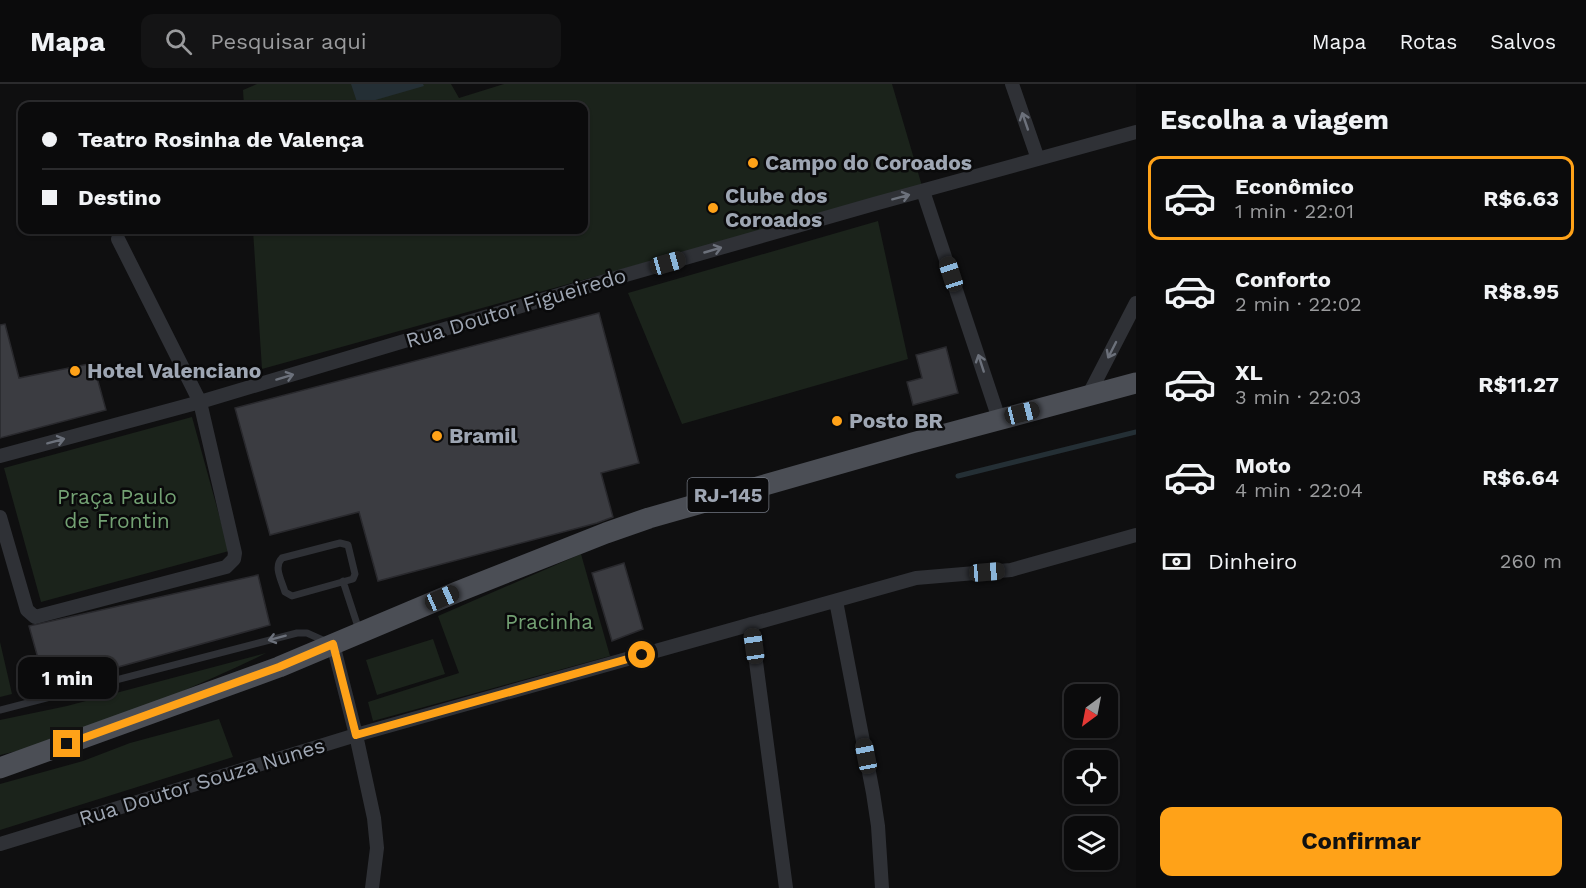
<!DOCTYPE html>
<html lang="pt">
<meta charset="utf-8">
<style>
body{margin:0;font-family:"Work Sans",sans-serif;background:#141415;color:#f1f3f6;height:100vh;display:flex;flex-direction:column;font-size:22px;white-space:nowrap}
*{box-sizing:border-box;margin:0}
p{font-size:20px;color:#9a9b9d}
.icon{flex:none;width:33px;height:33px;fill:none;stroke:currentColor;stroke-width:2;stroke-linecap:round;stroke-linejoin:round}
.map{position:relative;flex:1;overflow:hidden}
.panel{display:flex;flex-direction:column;background:#0b0b0c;width:450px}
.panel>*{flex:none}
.hud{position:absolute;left:18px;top:18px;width:570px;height:132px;border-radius:12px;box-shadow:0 2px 4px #0004,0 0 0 2px #2b2b2d;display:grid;align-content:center;height:132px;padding:0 24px;background:#0b0b0c}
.needle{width:39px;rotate:212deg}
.controls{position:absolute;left:1064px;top:600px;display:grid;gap:12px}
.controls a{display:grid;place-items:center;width:54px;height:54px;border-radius:12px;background:#0b0b0c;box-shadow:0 2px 4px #0004,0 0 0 2px #2b2b2d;font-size:30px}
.end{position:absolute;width:27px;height:27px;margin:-14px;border:8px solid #ffa218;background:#111;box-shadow:0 0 0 3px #111}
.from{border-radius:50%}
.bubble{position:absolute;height:42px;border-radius:12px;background:#0b0b0c;box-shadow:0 2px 4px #0004,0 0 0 2px #2b2b2d;font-size:20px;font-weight:700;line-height:42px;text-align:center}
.car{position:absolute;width:18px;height:36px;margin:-18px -9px;border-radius:8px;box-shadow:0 0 4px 2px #0007;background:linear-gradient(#222 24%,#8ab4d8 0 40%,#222 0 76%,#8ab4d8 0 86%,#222 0)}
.hud b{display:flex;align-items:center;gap:21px;height:57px;font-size:22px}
.hud b+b{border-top:2px solid #2b2b2d}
.hud i{width:15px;height:15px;background:#f1f3f6}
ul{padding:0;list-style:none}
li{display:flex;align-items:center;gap:18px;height:84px;margin:0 12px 9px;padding:0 12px;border:3px solid transparent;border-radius:12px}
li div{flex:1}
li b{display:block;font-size:22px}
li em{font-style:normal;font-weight:700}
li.current{border-color:#ffa218}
li>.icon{width:54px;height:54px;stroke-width:1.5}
h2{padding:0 24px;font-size:27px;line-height:72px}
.pay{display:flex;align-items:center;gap:15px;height:66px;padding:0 24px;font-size:22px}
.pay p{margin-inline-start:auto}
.cta{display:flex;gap:12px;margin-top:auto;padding:12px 24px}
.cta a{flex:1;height:69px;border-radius:12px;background:#ffa218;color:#111;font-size:24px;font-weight:700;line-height:69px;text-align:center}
header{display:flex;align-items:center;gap:36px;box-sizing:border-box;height:84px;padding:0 30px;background:#0b0b0c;border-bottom:2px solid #2b2b2d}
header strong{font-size:28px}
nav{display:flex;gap:33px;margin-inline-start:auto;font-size:21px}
.search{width:420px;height:54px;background:#141415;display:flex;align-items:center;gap:15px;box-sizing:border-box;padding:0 21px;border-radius:12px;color:#9a9b9d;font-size:22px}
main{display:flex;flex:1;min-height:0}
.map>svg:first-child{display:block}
.green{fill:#1b231b}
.water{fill:#242f35}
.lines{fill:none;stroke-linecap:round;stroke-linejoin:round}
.stream{stroke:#242f35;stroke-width:5}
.building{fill:#3b3c41;stroke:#29292d;stroke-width:1.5}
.lane{stroke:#2f3136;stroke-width:7}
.street{stroke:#2f3136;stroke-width:14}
.primary{stroke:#4b4e55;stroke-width:21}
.oneway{stroke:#6c717b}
.route{stroke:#ffa218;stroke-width:8}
.poi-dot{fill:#ffa218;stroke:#0a0a0b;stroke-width:2}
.labels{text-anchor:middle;stroke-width:5;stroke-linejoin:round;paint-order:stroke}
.shield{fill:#0a0a0b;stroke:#727781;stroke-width:1.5}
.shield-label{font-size:20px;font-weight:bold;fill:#9ea6b3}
.poi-label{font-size:21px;font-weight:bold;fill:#9ea6b3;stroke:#0a0a0b;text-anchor:start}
.street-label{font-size:21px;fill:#9ea6b3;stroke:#0a0a0b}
.park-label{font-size:21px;fill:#73a173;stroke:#0a0a0b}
</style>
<header>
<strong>Mapa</strong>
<div class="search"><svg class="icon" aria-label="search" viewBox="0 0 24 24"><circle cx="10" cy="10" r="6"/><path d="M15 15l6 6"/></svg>Pesquisar aqui</div>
<nav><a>Mapa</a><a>Rotas</a><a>Salvos</a></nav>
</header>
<main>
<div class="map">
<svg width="1136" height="804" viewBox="0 0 1136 804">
<rect width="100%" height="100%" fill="#0f0f10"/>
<path class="green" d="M257 0H451L459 14 504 0H892L922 102 262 285 253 146H584V22H244L243 6Z
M878 137 908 275 682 340 628 209Z
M192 333 229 467 41 518 4 384Z
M581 470 610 572 373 637 368 618 459 589 438 532Z
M433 555 445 590 377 611 366 576Z
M0 558 12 610 0 613Z
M266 569C236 584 205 597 174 611 118 635 60 658 0 671V636L67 622Z
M219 635 233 673 0 746V700L83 677 130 659Z"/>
<path class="water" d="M351 0H423L424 2 358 21Z"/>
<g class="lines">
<path class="stream" d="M958 392 1136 348"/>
</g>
<path class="building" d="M599 229 639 379 601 389 613 433 597 439 378 497 359 428 270 451 235 324Z
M5 240 19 294 93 279 106 326 0 354V241Z
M946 263 958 309 913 321 907 298 922 294 916 271Z
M624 479 643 545 612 557 592 489Z
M258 491 270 541 46 603 29 542Z"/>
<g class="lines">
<path class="lane" d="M340 459 348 461 355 490 353 495 292 512 285 508C282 497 273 483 282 474Z
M343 497 359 546
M0 626 297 549H307L327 558"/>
<path class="street" d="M1012 0 1038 75
M923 107 999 335
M1088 312 1136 219
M0 372 200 318 622 192 874 120 1136 48
M0 433 27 526 35 533 226 483 234 475 235 469 200 318 118 155
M836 517 873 709 878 742 882 804
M751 540 786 804
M333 560 356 651 374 734 377 764 372 804
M0 760 356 651 916 494 1011 486 1136 451"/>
<path class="primary" d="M0 684 279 583 457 508 606 449 649 434 912 359 1136 299"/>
</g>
<defs><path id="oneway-shaft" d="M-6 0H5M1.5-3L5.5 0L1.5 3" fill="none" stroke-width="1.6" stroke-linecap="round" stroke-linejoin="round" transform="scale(1.5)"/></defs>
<g class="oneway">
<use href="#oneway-shaft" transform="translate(1025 37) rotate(-109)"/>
<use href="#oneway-shaft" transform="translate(901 113) rotate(-15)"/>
<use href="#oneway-shaft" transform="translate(713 166) rotate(-16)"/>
<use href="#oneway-shaft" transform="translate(1112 266) rotate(117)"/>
<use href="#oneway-shaft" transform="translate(981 279) rotate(-108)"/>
<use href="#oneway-shaft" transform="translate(285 293) rotate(-17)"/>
<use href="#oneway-shaft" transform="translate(56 357) rotate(-15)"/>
<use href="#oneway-shaft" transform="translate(277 554) rotate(165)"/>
</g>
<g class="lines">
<path class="route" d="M67 660 279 583 333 560 356 651 642 571"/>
</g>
<g class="poi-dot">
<circle cx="753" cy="79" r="6"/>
<circle cx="713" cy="124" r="6"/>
<circle cx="75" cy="287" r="6"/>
<circle cx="837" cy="337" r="6"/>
<circle cx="437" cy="352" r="6"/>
</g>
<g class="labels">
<rect class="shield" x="687.5" y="394" width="81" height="34" rx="4.5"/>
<g class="shield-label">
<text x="728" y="418">RJ-145</text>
</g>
<g class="poi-label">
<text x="765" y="86">Campo do Coroados</text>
<text x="725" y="119">Clube dos<tspan x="725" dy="24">Coroados</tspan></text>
<text x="87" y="294">Hotel Valenciano</text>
<text x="849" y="344">Posto BR</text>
<text x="449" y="359">Bramil</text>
</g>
<g class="street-label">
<text transform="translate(516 224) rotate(-17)" y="7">Rua Doutor Figueiredo</text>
<text transform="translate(202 698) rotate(-17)" y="7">Rua Doutor Souza Nunes</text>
</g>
<g class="park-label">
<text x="117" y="420">Praça Paulo<tspan x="117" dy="24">de Frontin</tspan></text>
<text x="549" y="545">Pracinha</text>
</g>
</g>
</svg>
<div class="controls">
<a><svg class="needle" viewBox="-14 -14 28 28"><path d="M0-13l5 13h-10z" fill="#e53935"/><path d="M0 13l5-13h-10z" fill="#9a9b9d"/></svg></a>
<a><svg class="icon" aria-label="locate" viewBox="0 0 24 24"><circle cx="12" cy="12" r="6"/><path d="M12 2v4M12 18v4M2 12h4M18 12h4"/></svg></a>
<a><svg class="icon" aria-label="layers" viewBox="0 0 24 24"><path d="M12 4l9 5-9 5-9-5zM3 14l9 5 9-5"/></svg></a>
</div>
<i class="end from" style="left:642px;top:571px"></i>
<i class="end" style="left:67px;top:660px"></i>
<div class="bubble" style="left:18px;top:573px;width:99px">1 min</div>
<i class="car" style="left:668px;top:179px;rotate:74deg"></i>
<i class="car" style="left:951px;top:190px;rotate:342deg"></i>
<i class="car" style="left:1022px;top:329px;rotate:76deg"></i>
<i class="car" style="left:987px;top:488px;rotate:85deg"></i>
<i class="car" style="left:442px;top:514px;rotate:66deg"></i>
<i class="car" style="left:754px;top:562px;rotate:352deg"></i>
<i class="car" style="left:866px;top:672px;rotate:349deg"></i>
<div class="hud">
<b><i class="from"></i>Teatro Rosinha de Valença</b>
<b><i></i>Destino</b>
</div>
</div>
<section class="panel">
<h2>Escolha a viagem</h2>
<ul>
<li class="current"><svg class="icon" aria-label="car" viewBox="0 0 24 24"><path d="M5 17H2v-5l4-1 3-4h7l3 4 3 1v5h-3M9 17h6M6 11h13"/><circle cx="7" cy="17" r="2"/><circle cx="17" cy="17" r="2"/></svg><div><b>Econômico</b><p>1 min · 22:01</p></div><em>R$6.63</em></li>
<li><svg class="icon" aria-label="car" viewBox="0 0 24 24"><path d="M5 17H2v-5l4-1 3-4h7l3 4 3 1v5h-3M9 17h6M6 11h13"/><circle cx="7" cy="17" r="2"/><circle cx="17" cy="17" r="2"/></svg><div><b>Conforto</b><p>2 min · 22:02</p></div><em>R$8.95</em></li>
<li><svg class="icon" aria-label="car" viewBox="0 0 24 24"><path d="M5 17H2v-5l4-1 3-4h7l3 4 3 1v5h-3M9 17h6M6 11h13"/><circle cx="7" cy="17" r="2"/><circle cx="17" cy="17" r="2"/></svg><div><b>XL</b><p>3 min · 22:03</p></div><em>R$11.27</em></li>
<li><svg class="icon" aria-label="car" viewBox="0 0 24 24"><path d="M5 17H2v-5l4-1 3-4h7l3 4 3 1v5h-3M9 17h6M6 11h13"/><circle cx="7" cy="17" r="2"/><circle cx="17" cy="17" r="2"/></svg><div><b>Moto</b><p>4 min · 22:04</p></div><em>R$6.64</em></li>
</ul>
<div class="pay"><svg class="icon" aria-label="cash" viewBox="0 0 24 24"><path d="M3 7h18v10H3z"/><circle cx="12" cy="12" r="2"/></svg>Dinheiro<p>260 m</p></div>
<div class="cta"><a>Confirmar</a></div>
</section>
</main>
